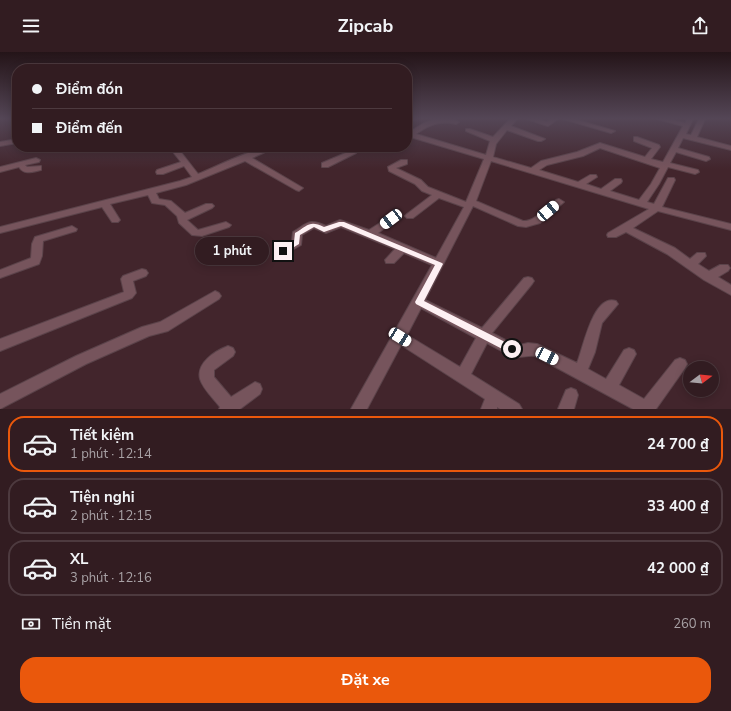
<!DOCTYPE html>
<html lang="vi">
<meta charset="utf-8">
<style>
body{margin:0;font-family:"Nunito Sans",sans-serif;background:#3a252a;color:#f1f3f6;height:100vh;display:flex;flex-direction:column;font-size:15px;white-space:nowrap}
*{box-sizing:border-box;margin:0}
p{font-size:13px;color:#a8a1a5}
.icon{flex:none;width:22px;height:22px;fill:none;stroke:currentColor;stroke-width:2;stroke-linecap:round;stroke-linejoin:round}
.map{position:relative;height:357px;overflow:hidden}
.panel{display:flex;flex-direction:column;background:#321c21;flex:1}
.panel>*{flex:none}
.banner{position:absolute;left:12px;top:12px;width:400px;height:88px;border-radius:16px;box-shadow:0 2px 10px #0003,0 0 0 1px #4d3a3f;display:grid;align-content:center;height:88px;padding:0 20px;background:#321c21}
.needle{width:26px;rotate:74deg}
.controls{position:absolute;left:683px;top:309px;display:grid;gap:8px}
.controls a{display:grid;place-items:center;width:36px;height:36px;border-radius:50%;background:#321c21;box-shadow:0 2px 10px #0003,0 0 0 1px #4d3a3f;font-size:20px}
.end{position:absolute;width:18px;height:18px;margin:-9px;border:5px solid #fdf0f3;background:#111;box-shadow:0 0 0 2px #111}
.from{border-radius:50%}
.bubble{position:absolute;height:28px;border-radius:14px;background:#321c21;box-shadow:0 2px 10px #0003,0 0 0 1px #4d3a3f;font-size:13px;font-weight:700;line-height:28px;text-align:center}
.car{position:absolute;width:12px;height:24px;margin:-12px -6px;border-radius:5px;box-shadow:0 0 3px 1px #0007;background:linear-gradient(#fff 24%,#345 0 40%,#fff 0 76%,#345 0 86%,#fff 0)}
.banner b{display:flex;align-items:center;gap:14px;height:38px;font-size:15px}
.banner b+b{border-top:1px solid #4d3a3f}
.banner i{width:10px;height:10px;background:#f1f3f6}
ul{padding:7px 0 0;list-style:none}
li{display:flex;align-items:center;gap:12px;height:56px;margin:0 8px 6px;padding:0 12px;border:2px solid #4d3a3f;border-radius:16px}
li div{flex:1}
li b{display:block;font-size:15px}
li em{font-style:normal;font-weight:700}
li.current{border-color:#ea580c}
li>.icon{width:36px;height:36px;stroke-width:1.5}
.pay{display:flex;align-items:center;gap:10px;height:44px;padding:0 20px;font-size:15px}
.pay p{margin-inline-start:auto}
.button{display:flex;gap:8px;margin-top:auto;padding:8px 20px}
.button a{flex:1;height:46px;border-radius:16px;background:#ea580c;color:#fff;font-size:16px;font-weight:700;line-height:46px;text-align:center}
header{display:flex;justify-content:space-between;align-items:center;height:52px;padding:0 20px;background:#321c21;font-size:18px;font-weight:700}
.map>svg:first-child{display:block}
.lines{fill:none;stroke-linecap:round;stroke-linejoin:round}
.minor-casing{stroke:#5b434a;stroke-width:2}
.minor{fill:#76545c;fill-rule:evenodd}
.route{fill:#fdf0f3}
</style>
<header><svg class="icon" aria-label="menu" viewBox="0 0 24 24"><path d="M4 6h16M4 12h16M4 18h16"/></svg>Zipcab<svg class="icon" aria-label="share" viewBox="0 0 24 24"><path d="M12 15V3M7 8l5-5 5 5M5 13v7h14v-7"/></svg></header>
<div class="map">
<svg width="731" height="357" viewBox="0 0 731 357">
<rect width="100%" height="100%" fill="#42252c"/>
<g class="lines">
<g class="minor-casing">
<path id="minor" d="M407 67H416L407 71Z
M435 67H453L459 70 456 72C440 68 429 73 416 82L486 103 490 89 466 79V77H470L493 85 510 67H517L511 74 545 87 541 89H538L507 78 496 92 493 105 531 116 541 109 577 100 600 91 645 105 652 96 634 89V85H637L659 93 660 95 651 107 663 110 683 74 657 67H669L685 71 687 67H693L686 82 691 83 699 67H705L697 85 731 94V98L683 86 678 96 709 105 710 107 706 109 676 100 670 111 698 118 699 120 695 122 668 115 659 132 647 150 654 152 668 126H674L675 128 662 155 731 172V178L658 159 633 176 675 196 690 207 697 201H705L706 204 698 212 709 219 720 213H728L730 216 728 219 718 225 731 233V243L704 228 667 202 626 180 616 185H608L607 183 608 181 649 157 491 109 476 149 523 169C535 170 546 155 556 148L559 147 564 150 540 171 526 175 518 174 473 154 425 248 482 276 524 226 528 225 532 226 534 229 532 232 492 281 513 292 520 293 528 291 537 292 577 311C583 297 593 241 616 249L618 252 602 271 595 300 588 317 606 327 624 298 629 296 634 298 636 302 619 333 644 347 675 308 680 306 685 308 687 312 685 316 656 357H633L535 304C529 303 525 305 519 305 508 304 497 296 487 291L471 322 519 352 522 357H500L497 355V357H481L485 347 401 293 367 357H351L432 213 404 201 394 211H386L385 208 395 197 341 175 326 181 314 176 302 183 301 193 283 203 279 202 278 199 279 196 292 189 293 180C308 171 309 166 326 174L340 168 369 178 391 164 396 167 394 169 378 181 436 206 464 155 439 146 413 166H407L405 164 407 162 432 143 422 139 415 132 389 119 388 115 401 108H407V112L396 116 421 128 428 135 466 150 484 107 407 84V80H409L424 71ZM600 96 660 116 651 132 639 148 610 139 621 131 622 129 621 127H615L601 137 586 132 597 125 596 123H590L578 130 539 118 547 113 583 104ZM421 256 476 286 460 315 407 283Z
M527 67H538L547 70 550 67H558L548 74Z
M563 67H574L615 79 611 81Z
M17 87V91L0 94V90Z
M146 95H154L155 98 154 100H148Z
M169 95H177L198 122C220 113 254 95 276 95L252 106 303 136 299 139 296 138 245 109 186 133 156 141 159 147 171 149 185 161 206 152H212L214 154 212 156 187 168 198 178 226 170 231 173 229 175 202 184 192 183 179 171 177 164 165 153 152 151 148 143 110 152 120 168 118 170H112L102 155 0 181V175L180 129 192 125 184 114 163 122H157L156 120 157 118 181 110Z
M342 95C348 95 355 94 356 101L328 115H322V111L348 100Z
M36 106 40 108 39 110 25 113 27 115 41 114V118C32 120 24 123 19 115L0 120V115Z
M72 174 77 177 76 179 43 189 42 204 39 212 0 226V218L31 206 32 192 35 185Z
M142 217 146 218 148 221 146 224 133 229 136 241 132 246 0 299V287L124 240 121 227 123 224Z
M215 239 219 241 221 244 219 247 168 279 149 284 86 312 0 357V342L76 304 142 275 160 270Z
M228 294 233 296 235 300 233 304 214 318V325L231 345 255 330 260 332 262 337 260 342 240 357H219L220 355C214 347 203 337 200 327 196 311 215 299 228 294Z
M571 336 576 338 578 343 574 357H558L566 338Z"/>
</g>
<use href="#minor" class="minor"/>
</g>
<linearGradient id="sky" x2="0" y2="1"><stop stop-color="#241418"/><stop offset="0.57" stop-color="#544656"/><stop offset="1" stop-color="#544656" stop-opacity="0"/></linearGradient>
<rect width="731" height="117" fill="url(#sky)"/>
<path class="route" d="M339 170H344L442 211 443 212 424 249 515 295 516 297 515 300H508L416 252 415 250 435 213 341 174 324 180 314 175 300 183 299 192 286 200H281L280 199 294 190 295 181C308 173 310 168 324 175Z"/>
</svg>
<div class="controls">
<a><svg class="needle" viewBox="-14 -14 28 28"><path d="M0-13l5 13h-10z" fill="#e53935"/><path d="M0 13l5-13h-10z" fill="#a8a1a5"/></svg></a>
</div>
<i class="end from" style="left:512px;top:297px"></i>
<i class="end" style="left:283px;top:199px"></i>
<div class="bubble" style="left:195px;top:185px;width:74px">1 phút</div>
<i class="car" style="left:548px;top:159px;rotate:50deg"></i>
<i class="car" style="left:391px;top:167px;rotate:233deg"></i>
<i class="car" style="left:400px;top:285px;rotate:122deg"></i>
<i class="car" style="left:547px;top:304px;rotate:116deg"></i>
<div class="banner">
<b><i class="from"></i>Điểm đón</b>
<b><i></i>Điểm đến</b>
</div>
</div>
<section class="panel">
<ul>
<li class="current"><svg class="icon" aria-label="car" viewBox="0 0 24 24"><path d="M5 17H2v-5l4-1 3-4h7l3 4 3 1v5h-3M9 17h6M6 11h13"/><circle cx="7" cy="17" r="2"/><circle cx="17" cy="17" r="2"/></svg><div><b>Tiết kiệm</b><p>1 phút · 12:14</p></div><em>24 700 ₫</em></li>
<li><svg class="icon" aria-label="car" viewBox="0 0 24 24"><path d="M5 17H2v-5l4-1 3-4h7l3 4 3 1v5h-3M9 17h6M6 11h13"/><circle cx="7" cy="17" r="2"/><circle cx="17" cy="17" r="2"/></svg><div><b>Tiện nghi</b><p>2 phút · 12:15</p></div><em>33 400 ₫</em></li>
<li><svg class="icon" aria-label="car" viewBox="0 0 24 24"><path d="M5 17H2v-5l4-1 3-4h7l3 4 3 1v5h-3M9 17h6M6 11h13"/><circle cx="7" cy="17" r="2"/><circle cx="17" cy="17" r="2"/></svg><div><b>XL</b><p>3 phút · 12:16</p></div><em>42 000 ₫</em></li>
</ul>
<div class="pay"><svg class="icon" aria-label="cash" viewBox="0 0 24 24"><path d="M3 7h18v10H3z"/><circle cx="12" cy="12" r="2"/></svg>Tiền mặt<p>260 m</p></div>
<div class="button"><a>Đặt xe</a></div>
</section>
